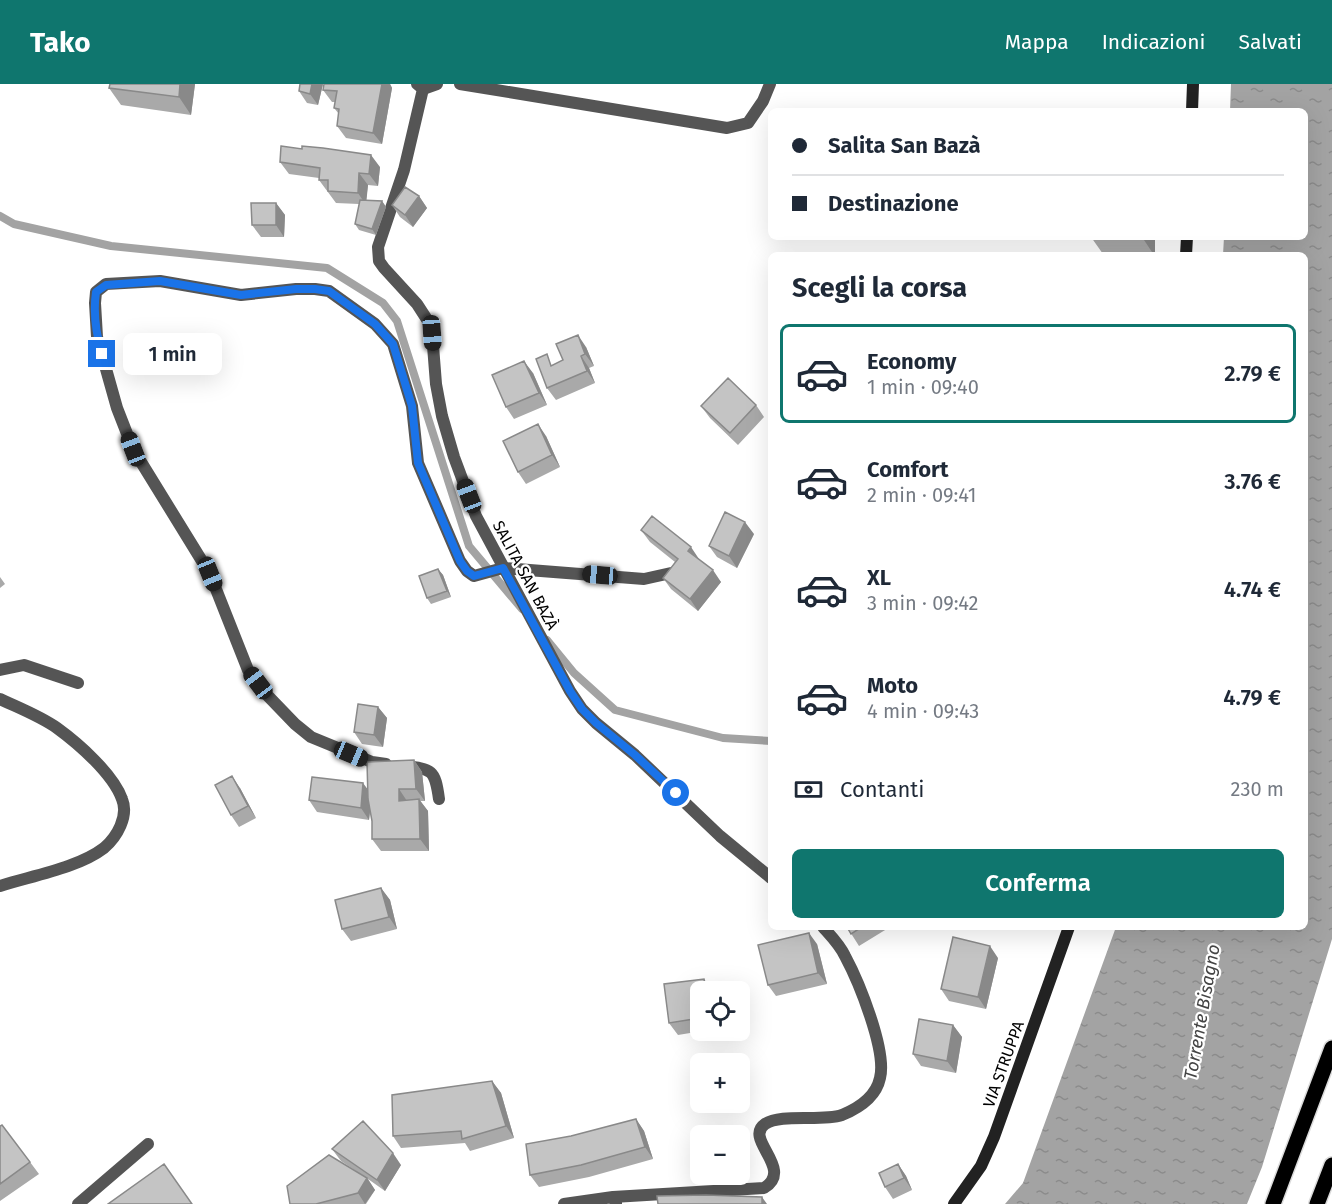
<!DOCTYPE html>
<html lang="it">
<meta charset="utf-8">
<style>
body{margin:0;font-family:"Fira Sans",sans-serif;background:#f2f2f3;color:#1f2937;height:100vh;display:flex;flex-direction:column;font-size:22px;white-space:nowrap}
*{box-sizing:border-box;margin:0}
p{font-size:20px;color:#747a83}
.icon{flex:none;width:33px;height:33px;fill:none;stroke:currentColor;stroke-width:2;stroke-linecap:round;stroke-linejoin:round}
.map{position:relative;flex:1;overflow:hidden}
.sheet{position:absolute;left:768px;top:168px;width:540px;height:678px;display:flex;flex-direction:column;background:#fff;border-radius:9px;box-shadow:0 6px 24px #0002}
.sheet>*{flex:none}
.hud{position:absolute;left:768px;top:24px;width:540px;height:132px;border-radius:9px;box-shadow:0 6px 24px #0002;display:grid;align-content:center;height:132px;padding:0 24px;background:#fff}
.controls{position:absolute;left:690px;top:897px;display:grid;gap:12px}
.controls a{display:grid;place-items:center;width:60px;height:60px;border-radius:9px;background:#fff;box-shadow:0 6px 24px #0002;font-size:30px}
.end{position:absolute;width:27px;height:27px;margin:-14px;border:8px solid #1a73e8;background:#fff;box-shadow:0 0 0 3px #fff}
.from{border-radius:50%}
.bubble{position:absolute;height:42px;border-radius:9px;background:#fff;box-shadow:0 6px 24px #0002;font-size:20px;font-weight:600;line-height:42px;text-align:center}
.car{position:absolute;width:18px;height:36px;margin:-18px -9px;border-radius:8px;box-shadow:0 0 4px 2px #0007;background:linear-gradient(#222 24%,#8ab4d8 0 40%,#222 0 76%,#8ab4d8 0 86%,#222 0)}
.hud b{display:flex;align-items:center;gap:21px;height:57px;font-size:22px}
.hud b+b{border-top:2px solid #e0e1e3}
.hud i{width:15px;height:15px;background:#1f2937}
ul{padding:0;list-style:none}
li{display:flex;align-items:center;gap:18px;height:99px;margin:0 12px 9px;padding:0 12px;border:3px solid transparent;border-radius:9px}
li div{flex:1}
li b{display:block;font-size:22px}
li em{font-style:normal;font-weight:600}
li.current{border-color:#0f766e}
li>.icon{width:54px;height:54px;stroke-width:1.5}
h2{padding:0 24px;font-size:27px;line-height:72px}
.pay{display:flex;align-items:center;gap:15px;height:66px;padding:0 24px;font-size:22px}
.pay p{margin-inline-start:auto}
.button{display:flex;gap:12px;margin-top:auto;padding:12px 24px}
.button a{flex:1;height:69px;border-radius:9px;background:#0f766e;color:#fff;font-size:24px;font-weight:600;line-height:69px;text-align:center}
header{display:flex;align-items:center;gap:36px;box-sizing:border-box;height:84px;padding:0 30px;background:#0f766e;color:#fff}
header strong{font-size:28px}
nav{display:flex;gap:33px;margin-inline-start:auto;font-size:21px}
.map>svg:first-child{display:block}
.water{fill:url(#water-ripples)}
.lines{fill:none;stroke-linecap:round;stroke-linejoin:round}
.stream{stroke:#a3a3a3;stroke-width:8}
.primary-casing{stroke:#dbdbdb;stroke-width:18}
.lane{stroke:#555;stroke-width:12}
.street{stroke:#555;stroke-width:12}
.secondary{stroke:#222;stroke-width:12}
.primary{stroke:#000;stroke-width:15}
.wall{fill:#a9a9a9}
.shaded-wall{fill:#898989}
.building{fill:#c4c4c4;stroke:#898989;stroke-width:1.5}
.route{stroke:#1a73e8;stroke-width:8}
.labels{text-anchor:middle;stroke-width:4.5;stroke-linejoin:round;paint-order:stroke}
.street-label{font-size:16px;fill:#000;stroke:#fff}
.water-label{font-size:18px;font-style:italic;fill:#444;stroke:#fff}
</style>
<header>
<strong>Tako</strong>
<nav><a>Mappa</a><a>Indicazioni</a><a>Salvati</a></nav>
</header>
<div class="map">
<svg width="1332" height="1120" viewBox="0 0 1332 1120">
<defs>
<pattern id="water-ripples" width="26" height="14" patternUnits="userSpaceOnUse" patternTransform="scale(1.5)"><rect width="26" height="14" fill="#a3a3a3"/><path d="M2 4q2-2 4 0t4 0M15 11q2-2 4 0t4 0" fill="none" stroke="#8b8b8b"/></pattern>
</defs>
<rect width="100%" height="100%" fill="#fff"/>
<path class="water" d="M1231 0H1332V855L1262 1083 1247 1120H1005L1023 1099 1116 843H1305V171H1223L1224 153H1305V27H1230Z"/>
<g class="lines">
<path class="stream" d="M0 132 14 140 111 162 327 184 383 219 397 237 469 462 522 525
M547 556 574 589 615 626 723 654 771 657"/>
<g class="primary-casing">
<path id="primary" d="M1273 1120 1332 964
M1317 1120 1332 1081"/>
</g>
<path class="lane" d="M460 0 727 44 748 39 763 17 770 0
M423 5 437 0
M0 586 24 581 78 599
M386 680 372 678 311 653 295 640 268 612 248 586 210 490 133 365 117 324 97 253 95 219 96 208 106 200 160 197 241 211 296 205H315L329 207 375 240 393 260 412 322 418 379 460 477 467 487 474 492 503 484 644 495 671 489
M403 682C432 685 435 685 439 715
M78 1120 148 1060"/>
<path class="street" d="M417 0 423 5 404 86 378 163 379 177 384 184 417 220 428 237 432 249 436 300 442 332 454 373 476 432 570 607 582 625 596 639 635 671 720 752 771 794
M0 615C19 624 40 632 57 644 79 660 113 690 122 715 129 732 117 753 104 764 78 784 31 792 0 802
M613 1113 764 1104C795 1085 743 1055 765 1040 781 1029 821 1038 842 1031 859 1024 876 1013 880 994 887 967 859 898 845 872 840 861 831 852 823 843
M564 1120 613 1113 616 1119"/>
<path class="secondary" d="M1192 27 1193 0
M1186 171 1187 153
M954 1120 981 1082 994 1053 1069 843"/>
<use href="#primary" class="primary"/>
</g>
<path class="wall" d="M110 0H195L191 31 121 21 109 4Z
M300 0H323L318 21 307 19 299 7Z
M324 0H390L392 4 382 60 346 54 337 42 339 30 334 24 335 18H332L323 6Z
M280 78 380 83 378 102 368 101 366 116 382 117 386 123 376 151 359 146 355 140 359 120 336 119 319 96V94L289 90Z
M419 112 427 124 413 143 400 133 392 121Z
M276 119 285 131 284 153H261L252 141Z
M1091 153H1155V171L1103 170Z
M586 263 594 282 589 284 595 299 556 316 547 304 554 281 563 276Z
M533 289 547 321 514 335 506 323Z
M756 321 764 333 738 361 710 334 701 322Z
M546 352 560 383 526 400 518 388Z
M641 446 699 475 721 498 698 527 671 505 663 494 675 478 650 458Z
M754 450 737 484 717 473 709 462Z
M438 485 443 491 451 513 431 520 427 514Z
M0 493 5 500 0 504Z
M378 623 387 634 383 663 362 660 354 648Z
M414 676 422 688 425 717H420L428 727 429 767H381L372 755V737L370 727 369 736 317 728 309 716 367 705Z
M240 704 256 734 239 743 231 731Z
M381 804 390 816 397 845 351 857 342 845Z
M847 843H890L859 862Z
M817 860 827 900 776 912 768 901Z
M998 874 986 925 949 917 941 905Z
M704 895 713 908H700V946H708L678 951 669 939 664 900Z
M953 941 962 953 956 989 921 982 913 970Z
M740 985 746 995 749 1021 708 1025 703 1018H740Z
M492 997 501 1009 514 1054 470 1067 465 1059 401 1064 393 1052Z
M636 1035 644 1047 653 1075 589 1093 539 1103 530 1091 571 1052Z
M0 1042 30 1078 39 1090 0 1117Z
M332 1065 401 1081 385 1107 368 1095 375 1106 366 1120H290L356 1087 341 1077Z
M898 1080 906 1092 912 1106 893 1115 885 1103Z"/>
<path class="shaded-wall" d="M180 0H195L191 31 179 13Z
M312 0H323L318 21 310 10Z
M382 0H390L392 4 382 60 373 49Z
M371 71 380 83 378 102 369 90Z
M359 89 368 101 366 121 358 109Z
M419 112 427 124 413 143 405 131Z
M382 117 386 123 376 151 372 145Z
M276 119 285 131 284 153 276 141Z
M1142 153H1155V171H1154Z
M578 251 586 263 594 282 585 270Z
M581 272 589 284 595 299 587 287Z
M524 277 533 289 547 321 539 309Z
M538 340 546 352 560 383 552 371Z
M745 438 754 450 737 484 729 472Z
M691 463 699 475 688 467Z
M438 485 443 491 451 513 447 507Z
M713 486 721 498 698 527 690 515Z
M378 623 387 634 383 663 374 651Z
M414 676 422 688 425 717 416 705Z
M232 692 240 704 256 734 248 722Z
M363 699 372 711 369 736 361 724Z
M399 705 407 717H399Z
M419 715 428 727 429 767 420 755Z
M381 804 390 816 397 845 389 833Z
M809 849 817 860 827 900 818 889Z
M990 862 998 874 986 925 978 913Z
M704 895 712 907 713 908H706Z
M953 941 962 953 956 989 947 977Z
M740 985 746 995 749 1021 741 1010Z
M492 997 501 1009 514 1054 506 1042Z
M636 1035 644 1047 653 1075 645 1063Z
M393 1069 401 1081 385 1107 377 1096Z
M898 1080 906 1092 912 1106 904 1094Z
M367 1094 375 1106 365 1120 358 1109Z
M762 1113 767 1120H762Z"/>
<path class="building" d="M110 0H180L179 13 109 4Z
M300 0H312L310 10 299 7Z
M324 0H382L373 49 337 42 339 25 334 24 337 7 323 6Z
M281 62 302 65V62L323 64 371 71 369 90 359 89 358 109 328 107V96H319L320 84 280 78Z
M405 103 419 112 405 131 392 121Z
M360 116 382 117 372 145 355 140Z
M251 119H276V141H252Z
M578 251 585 270 581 272 587 287 547 304 536 275 547 270 551 282 563 276 556 260Z
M524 277 539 309 506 323 492 291Z
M728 294 756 321 730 349 701 322Z
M538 340 552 371 518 388 503 357Z
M725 428 745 438 729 472 709 462Z
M652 432 691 463 688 467 713 486 690 515 663 494 678 475 641 446Z
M438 485 447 507 427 514 419 492Z
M358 620 378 623 374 651 354 648Z
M414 676 416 705H399V717L419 715 420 755H372V737L368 715 367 678Z
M232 692 248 722 231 731 215 701Z
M312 693 363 699 361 724 309 716Z
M381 804 389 833 342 845 335 816Z
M847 843H862L851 850Z
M809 849 818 889 768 901 758 861Z
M953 853 990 862 978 913 941 905Z
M704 895 706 908H700V934L669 939 664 900Z
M919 935 953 941 947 977 913 970Z
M697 987H700V1013H699Z
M492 997 506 1042 462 1055 461 1047 393 1052 392 1011Z
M636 1035 645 1063 581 1081 530 1091 526 1060 571 1052Z
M363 1037 393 1069 377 1096 332 1065Z
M2 1041 30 1078 0 1100V1042Z
M329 1071 367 1094 358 1109 316 1120H290L287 1102Z
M164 1080 192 1120H108Z
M898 1080 904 1094 885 1103 879 1089Z
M706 1111 762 1113V1120H658L657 1112Z"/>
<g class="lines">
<path class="route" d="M102 270C96 250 93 229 96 208L106 201 160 197 241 211 296 205H315L329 207 375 240 393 260 412 322 418 379 460 477 467 487 474 492 503 484 570 607 582 625 596 639 635 671 676 709"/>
</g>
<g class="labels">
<g class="street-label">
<text transform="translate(526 491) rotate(62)" y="6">SALITA SAN BAZÀ</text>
<text transform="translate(1003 980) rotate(-70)" y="6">VIA STRUPPA</text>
</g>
<g class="water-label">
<text transform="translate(1202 928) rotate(-80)" y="6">Torrente Bisagno</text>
</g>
</g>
</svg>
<div class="controls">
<a><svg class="icon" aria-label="locate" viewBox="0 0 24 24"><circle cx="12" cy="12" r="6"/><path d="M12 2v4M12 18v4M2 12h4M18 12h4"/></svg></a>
<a>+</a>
<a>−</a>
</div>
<i class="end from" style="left:676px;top:709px"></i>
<i class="end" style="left:102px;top:270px"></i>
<div class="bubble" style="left:123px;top:249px;width:99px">1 min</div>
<i class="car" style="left:432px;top:249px;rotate:176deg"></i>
<i class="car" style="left:133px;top:365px;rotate:339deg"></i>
<i class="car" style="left:469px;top:412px;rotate:339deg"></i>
<i class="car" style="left:210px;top:490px;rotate:158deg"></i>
<i class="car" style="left:600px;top:491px;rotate:275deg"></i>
<i class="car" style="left:258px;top:599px;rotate:323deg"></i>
<i class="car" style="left:351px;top:670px;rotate:113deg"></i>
<div class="hud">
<b><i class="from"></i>Salita San Bazà</b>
<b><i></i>Destinazione</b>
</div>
<section class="sheet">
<h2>Scegli la corsa</h2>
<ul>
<li class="current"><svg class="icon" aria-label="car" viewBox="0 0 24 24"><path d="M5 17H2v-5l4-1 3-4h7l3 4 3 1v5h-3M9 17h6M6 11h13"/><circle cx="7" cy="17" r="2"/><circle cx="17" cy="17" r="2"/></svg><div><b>Economy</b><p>1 min · 09:40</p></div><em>2.79 €</em></li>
<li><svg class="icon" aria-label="car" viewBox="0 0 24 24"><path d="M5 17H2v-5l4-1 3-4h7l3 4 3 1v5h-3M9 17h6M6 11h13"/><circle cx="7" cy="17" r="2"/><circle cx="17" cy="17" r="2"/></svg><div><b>Comfort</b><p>2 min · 09:41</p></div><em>3.76 €</em></li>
<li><svg class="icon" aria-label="car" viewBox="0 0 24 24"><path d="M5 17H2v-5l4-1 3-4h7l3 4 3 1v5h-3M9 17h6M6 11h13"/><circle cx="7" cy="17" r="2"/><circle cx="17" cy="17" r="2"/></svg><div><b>XL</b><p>3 min · 09:42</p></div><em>4.74 €</em></li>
<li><svg class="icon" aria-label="car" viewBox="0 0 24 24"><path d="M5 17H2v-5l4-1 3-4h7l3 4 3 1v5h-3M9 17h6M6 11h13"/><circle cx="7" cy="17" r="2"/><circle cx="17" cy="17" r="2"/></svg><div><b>Moto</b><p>4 min · 09:43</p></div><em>4.79 €</em></li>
</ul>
<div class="pay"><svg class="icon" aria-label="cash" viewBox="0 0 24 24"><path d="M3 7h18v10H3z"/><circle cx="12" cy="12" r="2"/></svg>Contanti<p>230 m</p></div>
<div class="button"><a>Conferma</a></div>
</section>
</div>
